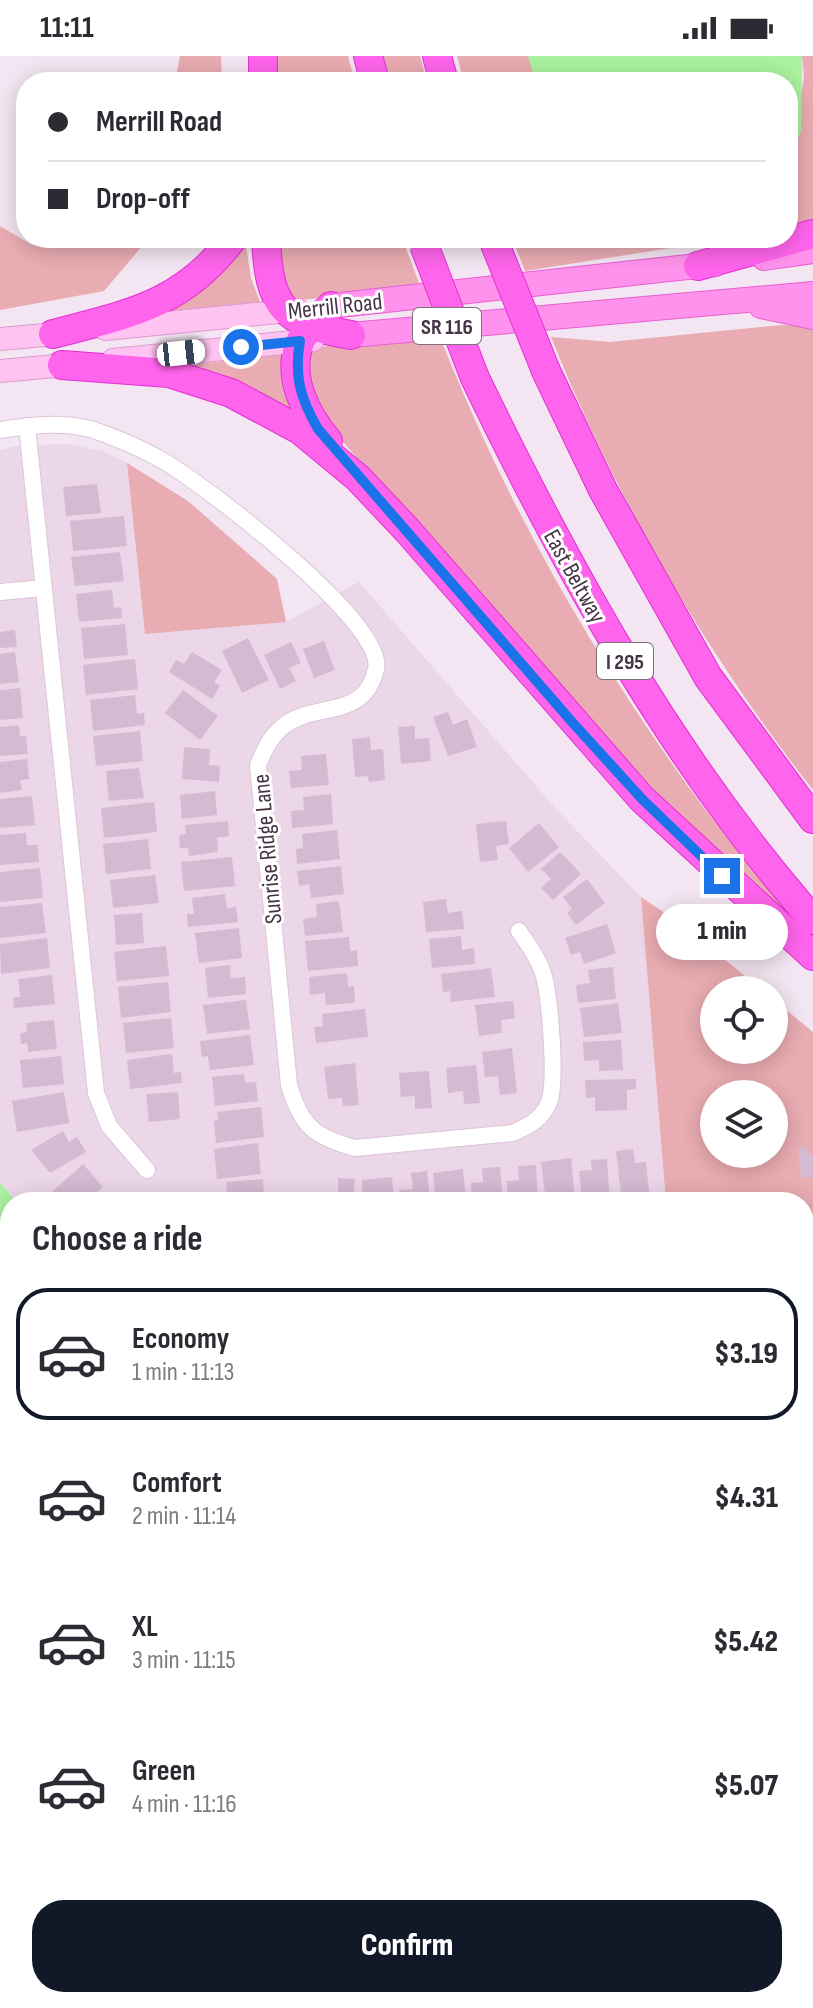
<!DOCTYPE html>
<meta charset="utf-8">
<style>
body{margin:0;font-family:"Sofia Sans Condensed",sans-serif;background:#f2f2f3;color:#2b2b33;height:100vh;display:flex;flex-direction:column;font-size:30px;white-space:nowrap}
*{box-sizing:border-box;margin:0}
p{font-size:26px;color:#7c7c81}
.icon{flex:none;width:44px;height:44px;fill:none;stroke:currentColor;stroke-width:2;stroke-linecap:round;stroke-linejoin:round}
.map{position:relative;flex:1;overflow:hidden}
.drawer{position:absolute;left:0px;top:1136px;width:814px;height:816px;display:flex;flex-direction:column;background:#fff;border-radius:32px 32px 0 0;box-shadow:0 4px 20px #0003}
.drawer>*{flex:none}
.hud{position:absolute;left:16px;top:16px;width:782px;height:176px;border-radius:32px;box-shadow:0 4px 20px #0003;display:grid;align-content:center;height:176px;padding:0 32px;background:#fff}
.tools{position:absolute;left:700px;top:920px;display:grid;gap:16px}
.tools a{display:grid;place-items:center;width:88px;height:88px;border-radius:50%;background:#fff;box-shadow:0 4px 20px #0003;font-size:40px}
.end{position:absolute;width:36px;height:36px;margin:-18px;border:10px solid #1a73e8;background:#fff;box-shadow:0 0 0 4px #fff}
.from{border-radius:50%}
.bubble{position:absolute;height:56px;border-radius:28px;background:#fff;box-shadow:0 4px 20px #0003;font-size:26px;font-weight:800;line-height:56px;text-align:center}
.car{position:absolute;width:24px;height:48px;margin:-24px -12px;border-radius:10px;box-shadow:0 0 6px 2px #0007;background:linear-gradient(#fff 24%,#345 0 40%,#fff 0 76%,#345 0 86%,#fff 0)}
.hud b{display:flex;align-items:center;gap:28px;height:76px;font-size:30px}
.hud b+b{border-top:2px solid #e1e1e2}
.hud i{width:20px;height:20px;background:#2b2b33}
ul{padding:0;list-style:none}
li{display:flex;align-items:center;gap:24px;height:132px;margin:0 16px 12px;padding:0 16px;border:4px solid transparent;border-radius:32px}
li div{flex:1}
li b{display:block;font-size:30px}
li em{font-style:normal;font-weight:800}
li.selected{border-color:#111827}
li>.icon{width:72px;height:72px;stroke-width:1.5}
h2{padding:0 32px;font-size:36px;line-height:96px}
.action{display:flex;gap:16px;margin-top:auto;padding:16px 32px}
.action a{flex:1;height:92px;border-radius:32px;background:#111827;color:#fff;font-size:32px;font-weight:800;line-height:92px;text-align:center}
.status{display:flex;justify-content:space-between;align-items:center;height:56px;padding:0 40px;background:#fff;direction:ltr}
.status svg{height:22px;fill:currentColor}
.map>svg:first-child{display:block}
.residential{fill:#ebd7e8}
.green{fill:#e9acb2;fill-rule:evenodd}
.water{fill:#aaf29f}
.building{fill:#d5bad3}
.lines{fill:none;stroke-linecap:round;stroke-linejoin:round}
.street-casing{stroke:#dcc4da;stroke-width:18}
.secondary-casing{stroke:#de99d0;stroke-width:24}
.primary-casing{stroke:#e75fd2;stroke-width:26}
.highway-casing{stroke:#e130d2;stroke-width:30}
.street{stroke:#fff;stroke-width:16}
.secondary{stroke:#ffc3f2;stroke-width:22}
.primary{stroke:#ff92ec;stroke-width:24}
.highway{stroke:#ff64ec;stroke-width:28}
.highway-bridge-casing{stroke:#e130d2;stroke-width:30;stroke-linecap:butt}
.highway-bridge{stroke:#ff64ec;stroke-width:28}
.route{stroke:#1a73e8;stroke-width:10}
.labels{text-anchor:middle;stroke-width:6;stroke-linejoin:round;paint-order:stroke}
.shield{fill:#fff;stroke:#7d717c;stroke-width:2}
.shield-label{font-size:22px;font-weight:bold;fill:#453444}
.street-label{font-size:24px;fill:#453444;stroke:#fff}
</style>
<div class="status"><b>11:11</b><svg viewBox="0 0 49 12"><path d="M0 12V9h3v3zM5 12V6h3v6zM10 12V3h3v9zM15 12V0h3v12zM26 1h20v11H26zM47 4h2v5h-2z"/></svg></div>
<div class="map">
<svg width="813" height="1952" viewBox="0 0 813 1952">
<rect width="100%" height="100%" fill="#f3e5f1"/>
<path class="residential" d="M67 388 103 395 127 407 145 577 286 566 359 526 556 753 641 841 666 1146H16L0 1126V394L17 390Z
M804 1591H813V1895L804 1896Z"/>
<path class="green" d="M180 0H221L222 26H175Z
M269 0H348L355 26H269Z
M377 0H420L427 26H384Z
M457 0H528L536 26H464Z
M802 0H813V164L788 173V101L791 99 804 21Z
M0 170 32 189 58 182H149L104 235 0 254Z
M245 182 251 222 260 246 172 255V249Z
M271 182H402L421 232 291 245Z
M512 182H734L525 215Z
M781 269 813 270V734C705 596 616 443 551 281L610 286Z
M440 281C506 448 594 603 701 748 736 795 776 840 813 885L687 778 309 347 307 296 316 291Z
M289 296 296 359 177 311Z
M127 407 188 445 277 523 286 566 145 578Z
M641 841 684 870 762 934H714V994H774V944L813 976V1591H804V1146H666ZM714 1038H774V1098H714Z
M233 1942 309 1944V1952H227Z"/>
<path class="water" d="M528 0H802L801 76 788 101V26H536Z
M0 1126 16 1146H10V1617L0 1586Z
M10 1681V1942H206L217 1952H0V1735Z"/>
<path class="building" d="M97 428 101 457 66 460 63 431Z
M124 460 127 490 73 495 70 465Z
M120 496 124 525 75 530 71 501Z
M112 534 114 552 121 551 122 562 79 566 76 538Z
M125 568 128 599 84 603 81 572Z
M15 574 17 591 0 592V576Z
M248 582 269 624 242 637 222 595Z
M324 585 335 614 314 622 303 593Z
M291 586 301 607 289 612 296 625 280 633 264 599Z
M15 596 19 626 0 628V598Z
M192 596 222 614 214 626 220 630 212 643 169 616 176 604 184 608Z
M135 603 138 633 86 639 83 609Z
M20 632 23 662 0 664V634Z
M183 634 218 660 200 684 165 657Z
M135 639 137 658 144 657 145 669 93 675 90 644Z
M448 656 453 669 467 663 477 691 448 700 433 661Z
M19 669 20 680H26L28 698 0 700V671Z
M415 670V683L429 682 431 705 401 708 398 671Z
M140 675 143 705 96 710 93 680Z
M370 681 371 694 383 693 385 724 369 726 368 720 355 721 352 683Z
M184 691 210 693 209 709 220 710 219 726 182 723Z
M326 698 329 729 291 732 289 715 302 714 301 700Z
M27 703 29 723 20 724 22 734 0 737V706Z
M139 712 144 742 109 745 106 715Z
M215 735 217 759 182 763 180 739Z
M331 738 333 768 292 772 291 755 304 754 303 741Z
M32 740 35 769 0 772V743Z
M154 746 157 776 104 782 101 752Z
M228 765 229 780 217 782 218 796 189 800 188 792H180L179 779 186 778 185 769Z
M506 765 509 788 496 790 498 804 480 806 476 768Z
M539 767 559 791 528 816 509 792Z
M337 774 340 803 297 808 296 793 303 792 302 778Z
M26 777 27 789H38L39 806 0 809V779Z
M148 783 151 813 106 818 103 788Z
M560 796 581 818 553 844 541 832 551 823 541 813Z
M232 801 235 830 184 835 181 806Z
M341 810 344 838 311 842 309 828 299 830 297 815Z
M40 812 43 842 0 846V816Z
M155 819 159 847 113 852 110 824Z
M587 823 605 847 576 869 567 857 572 853 563 841Z
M225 838 227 852 236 851 238 866 188 871 187 858H194L192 842Z
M446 843 448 857 462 855 464 873 426 876 423 846Z
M339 845 343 876 305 880 303 863 317 861 316 848Z
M42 847 46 877 0 882V851Z
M142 857 144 887 116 889 114 859Z
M607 868 616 897 584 908 580 896 571 899 565 882Z
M239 872 242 902 199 907 195 877Z
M461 880 462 894 474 892 475 908 432 912 429 883Z
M349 881 350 895 357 894 358 910 308 915 305 885Z
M47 882 50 912 1 918 0 888Z
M166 890 169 920 117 925 114 896Z
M230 909 231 922 245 921 246 938 208 942 205 912Z
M613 911 616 943 578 947 576 929 590 927 588 914Z
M491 912 495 941 451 946 450 935 443 936 441 918Z
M347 917 348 931 354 930 355 947 326 949 325 937 310 939 309 921Z
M52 919 55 948 14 952 13 941H20L18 923Z
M168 926 171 956 121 962 118 931Z
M246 944 250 973 207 978 203 949Z
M513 945 515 962 501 964 502 977 479 980 475 949Z
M618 947 622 977 584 981 580 952Z
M365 953 368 981 316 987 314 971 323 970 322 958Z
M171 962 174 992 126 997 123 967Z
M54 964 57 993 28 996 27 987 21 988 20 977 27 976 26 967Z
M250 979 254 1009 210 1014 208 1000 202 1001 200 985Z
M621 984 623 1014 599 1015V1004L584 1005 583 986Z
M512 992 517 1037 500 1039 498 1020 485 1021 482 996Z
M172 998 174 1017 181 1016 182 1027 130 1033 127 1004Z
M61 1000 64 1028 23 1032 20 1004Z
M355 1007 359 1049 343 1050 342 1042 328 1043 324 1011Z
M476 1009 480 1047 464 1048 463 1035 448 1037 446 1012Z
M429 1015 432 1052 415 1053V1040L401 1041 399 1017Z
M244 1018 245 1027 256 1026 258 1045 215 1050 212 1021Z
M636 1023V1033L627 1034V1054L595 1055V1041L586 1042 585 1024Z
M64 1036 69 1067 17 1076 12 1045Z
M178 1036 180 1063 149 1066 146 1038Z
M261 1051 264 1081 216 1087 214 1065 218 1064 217 1056Z
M63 1075 69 1086 77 1081 86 1096 50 1117 31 1094Z
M258 1087 261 1118 217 1123 214 1093Z
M807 1091 808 1098H813V1121L801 1122 798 1092Z
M633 1093 635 1107 646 1106 650 1146H622L616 1095Z
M571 1102 575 1145 546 1146 541 1106Z
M607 1103 610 1146H582L579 1115 592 1114 591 1104Z
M83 1108 103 1131 86 1146H46L44 1143Z
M536 1109 538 1146H508L507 1125 519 1124 518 1110Z
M500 1111 503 1146H472L471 1127 483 1126 482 1112Z
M463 1113 466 1146H436L433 1117Z
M427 1115 430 1146H400L399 1134 413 1133 411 1117Z
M392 1121 394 1146H363L362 1124Z
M338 1122 355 1123 353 1146H325V1136L338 1137Z
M263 1123 264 1140 250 1141 251 1146H228L226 1126Z
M804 1927 813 1932V1952H783L787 1942H804Z
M444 1942H473L474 1952H445Z
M480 1942H510L511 1952H480Z
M516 1942H547L548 1952H517Z
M625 1942H655L656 1952H625Z
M661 1942H691L692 1952H662Z"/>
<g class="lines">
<g class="street-casing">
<path id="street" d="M27 370 96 1037 109 1070 147 1114
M0 374C33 369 71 364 102 377 121 384 140 392 158 402 199 424 387 567 376 613 364 667 312 643 280 673 269 683 264 695 258 709L289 1029C301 1070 314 1081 355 1092L513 1077C528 1070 543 1063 549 1046 557 1025 550 940 543 917 538 901 528 889 519 875
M0 536 43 532
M804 1863H813"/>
</g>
<g class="secondary-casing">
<path id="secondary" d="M105 273 298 254
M0 283 67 277
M113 304 313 284
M0 315 78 308"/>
</g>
<g class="primary-casing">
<path id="primary" d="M764 202 813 195
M331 250 715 208
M761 250 813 261
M351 279 813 238"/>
</g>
<g class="highway-casing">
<path id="highway" d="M368 0 375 26
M437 0 444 26
M263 26V0
M266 182C269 252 283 267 351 279
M698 210 813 178
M53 278C129 258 183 249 233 182
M62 309 169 317 231 337 300 374 358 422 407 474 642 743 813 900
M546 315 603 434 708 621 813 763
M475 322C568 515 671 702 813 864
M328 385C306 359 285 319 301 284 307 271 321 261 331 250"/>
</g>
<use href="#street" class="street"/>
<use href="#secondary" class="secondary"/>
<use href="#primary" class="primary"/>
<use href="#highway" class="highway"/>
<g class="highway-bridge-casing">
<path id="highway-bridge" d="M493 183 546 315
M424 189 475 322"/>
</g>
<use href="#highway-bridge" class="highway-bridge"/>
</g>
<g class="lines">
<path class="route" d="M241 291 300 285C294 320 300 342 318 373L572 666 642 743 722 820"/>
</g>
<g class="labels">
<g class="shield">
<rect x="413" y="252" width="68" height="36" rx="6"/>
<rect x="597" y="587" width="56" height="36" rx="6"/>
</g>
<g class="shield-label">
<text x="447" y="278">SR 116</text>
<text x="625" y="613">I 295</text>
</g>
<g class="street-label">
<text transform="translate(335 250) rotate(-6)" y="8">Merrill Road</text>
<text transform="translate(575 520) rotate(61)" y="8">East Beltway</text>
<text transform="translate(267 793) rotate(-95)" y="8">Sunrise Ridge Lane</text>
</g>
</g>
</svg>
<div class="tools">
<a><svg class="icon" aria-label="locate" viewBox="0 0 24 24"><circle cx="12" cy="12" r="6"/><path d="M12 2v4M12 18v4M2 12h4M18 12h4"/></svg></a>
<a><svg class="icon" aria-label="layers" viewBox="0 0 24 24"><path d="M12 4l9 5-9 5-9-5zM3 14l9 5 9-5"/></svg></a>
</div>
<i class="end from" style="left:241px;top:291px"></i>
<i class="end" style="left:722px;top:820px"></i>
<div class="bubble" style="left:656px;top:848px;width:132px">1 min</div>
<i class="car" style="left:181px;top:297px;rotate:84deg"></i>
<div class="hud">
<b><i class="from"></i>Merrill Road</b>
<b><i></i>Drop-off</b>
</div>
<section class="drawer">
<h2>Choose a ride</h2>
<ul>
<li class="selected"><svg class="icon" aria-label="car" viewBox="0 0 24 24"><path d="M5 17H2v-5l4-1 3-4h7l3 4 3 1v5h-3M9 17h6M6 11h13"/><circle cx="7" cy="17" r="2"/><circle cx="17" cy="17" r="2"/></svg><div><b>Economy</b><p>1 min · 11:13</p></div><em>$3.19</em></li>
<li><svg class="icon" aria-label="car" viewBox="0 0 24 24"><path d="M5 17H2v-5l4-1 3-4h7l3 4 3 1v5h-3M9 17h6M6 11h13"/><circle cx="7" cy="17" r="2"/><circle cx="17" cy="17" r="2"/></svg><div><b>Comfort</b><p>2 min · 11:14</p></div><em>$4.31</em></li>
<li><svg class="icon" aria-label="car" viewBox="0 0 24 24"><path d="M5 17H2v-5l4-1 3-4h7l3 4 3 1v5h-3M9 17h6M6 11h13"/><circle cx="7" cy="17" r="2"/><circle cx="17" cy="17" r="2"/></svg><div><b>XL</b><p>3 min · 11:15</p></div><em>$5.42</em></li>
<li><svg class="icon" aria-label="car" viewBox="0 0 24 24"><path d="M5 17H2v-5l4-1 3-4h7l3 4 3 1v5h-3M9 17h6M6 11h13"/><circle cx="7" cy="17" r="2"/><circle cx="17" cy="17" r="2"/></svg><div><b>Green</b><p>4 min · 11:16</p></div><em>$5.07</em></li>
</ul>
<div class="action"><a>Confirm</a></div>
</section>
</div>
